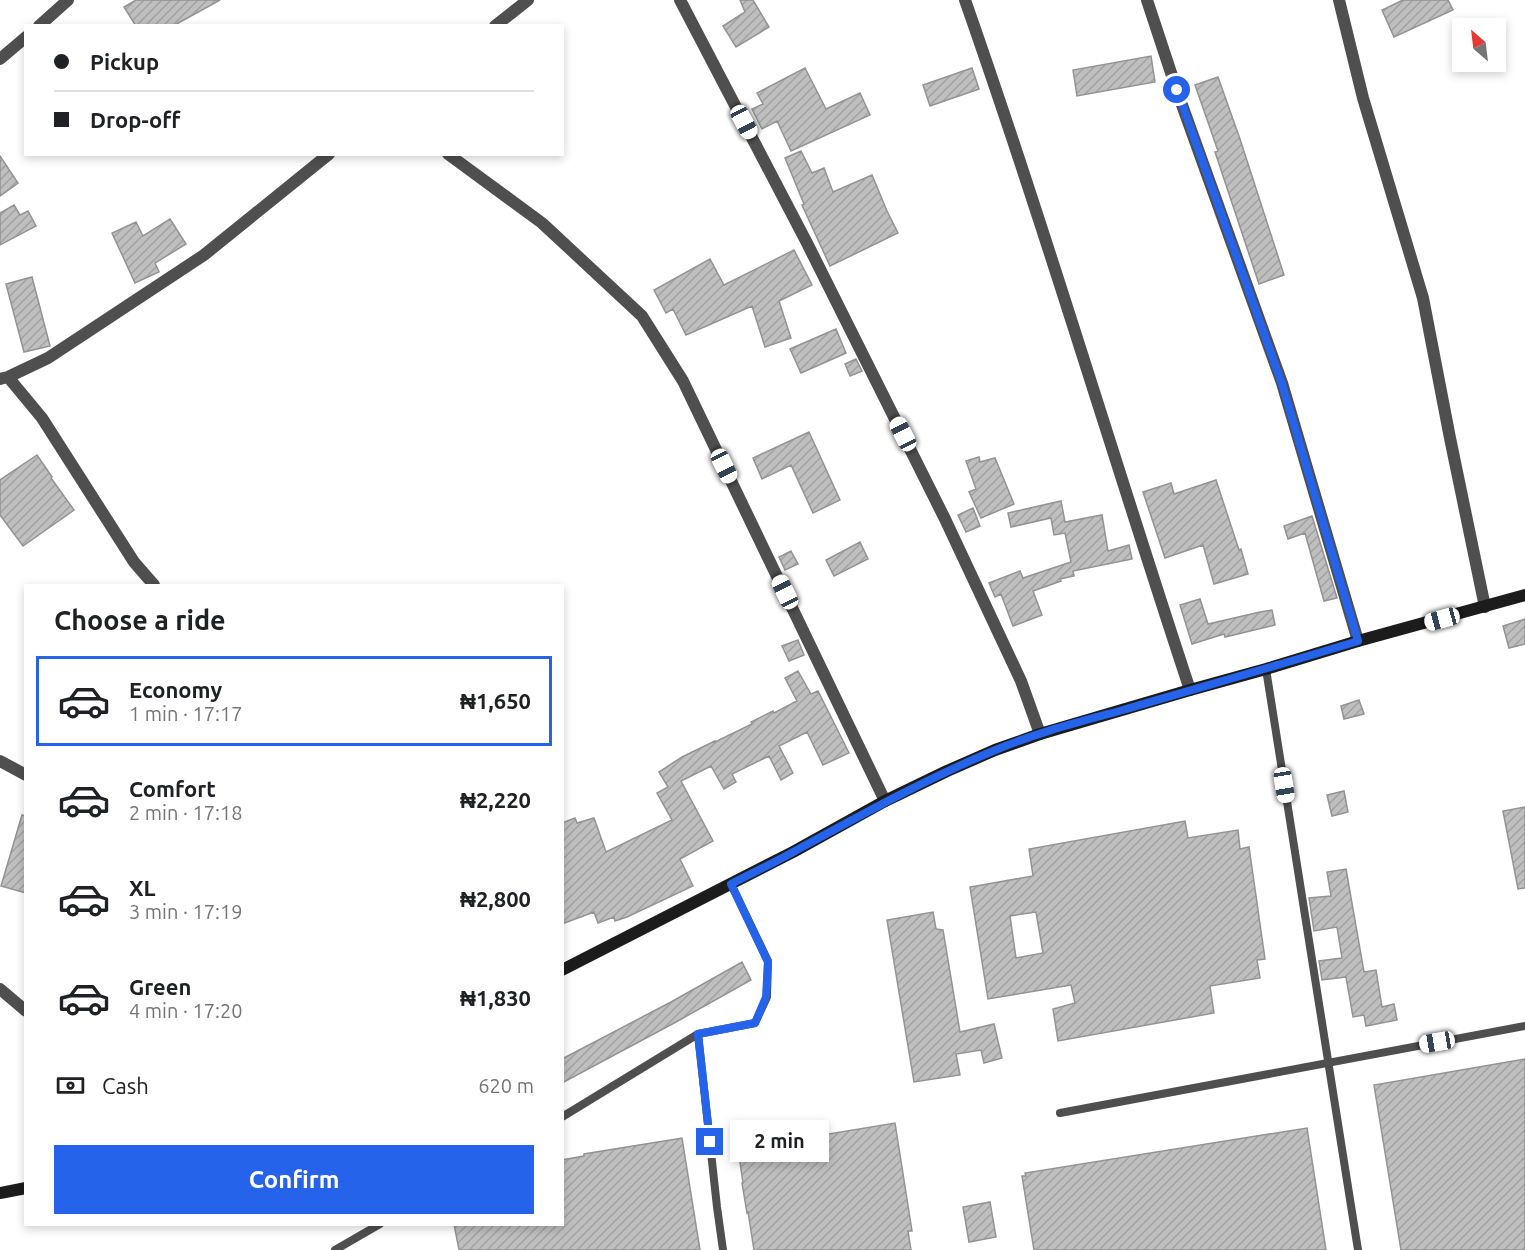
<!DOCTYPE html>
<meta charset="utf-8">
<style>
body{margin:0;font-family:Ubuntu,sans-serif;background:#f6f6f6;color:#202124;height:100vh;display:flex;flex-direction:column;font-size:22px;white-space:nowrap}
*{box-sizing:border-box;margin:0}
p{font-size:20px;color:#757577}
.icon{flex:none;width:33px;height:33px;fill:none;stroke:currentColor;stroke-width:2;stroke-linecap:round;stroke-linejoin:round}
.map{position:relative;flex:1;overflow:hidden}
.sheet{position:absolute;left:24px;top:584px;width:540px;height:642px;display:flex;flex-direction:column;background:#fff;border-radius:0px;box-shadow:0 3px 9px #0003}
.sheet>*{flex:none}
.banner{position:absolute;left:24px;top:24px;width:540px;height:132px;border-radius:0px;box-shadow:0 3px 9px #0003;display:grid;align-content:center;height:132px;padding:0 30px;background:#fff}
.needle{width:39px;rotate:332deg}
.tools{position:absolute;left:1452px;top:18px;display:grid;gap:12px}
.tools a{display:grid;place-items:center;width:54px;height:54px;border-radius:0px;background:#fff;box-shadow:0 3px 9px #0003;font-size:30px}
.end{position:absolute;width:27px;height:27px;margin:-14px;border:8px solid #2563eb;background:#fff;box-shadow:0 0 0 3px #fff}
.from{border-radius:50%}
.bubble{position:absolute;height:42px;border-radius:0px;background:#fff;box-shadow:0 3px 9px #0003;font-size:20px;font-weight:700;line-height:42px;text-align:center}
.car{position:absolute;width:18px;height:36px;margin:-18px -9px;border-radius:8px;box-shadow:0 0 4px 2px #0007;background:linear-gradient(#fff 24%,#345 0 40%,#fff 0 76%,#345 0 86%,#fff 0)}
.banner b{display:flex;align-items:center;gap:21px;height:57px;font-size:22px}
.banner b+b{border-top:2px solid #e0e0e0}
.banner i{width:15px;height:15px;background:#202124}
ul{padding:0;list-style:none}
li{display:flex;align-items:center;gap:18px;height:90px;margin:0 12px 9px;padding:0 18px;border:3px solid transparent;border-radius:0px}
li div{flex:1}
li b{display:block;font-size:22px}
li em{font-style:normal;font-weight:700}
li.active{border-color:#2563eb}
li>.icon{width:54px;height:54px;stroke-width:1.5}
h2{padding:0 30px;font-size:27px;line-height:72px}
.pay{display:flex;align-items:center;gap:15px;height:66px;padding:0 30px;font-size:22px}
.pay p{margin-inline-start:auto}
.button{display:flex;gap:12px;margin-top:auto;padding:12px 30px}
.button a{flex:1;height:69px;border-radius:0px;background:#2563eb;color:#fff;font-size:24px;font-weight:700;line-height:69px;text-align:center}
.map>svg:first-child{display:block}
.building{fill:url(#building-hatch);stroke:#939393;stroke-width:1.5;fill-rule:evenodd}
.lines{fill:none;stroke-linecap:round;stroke-linejoin:round}
.lane{stroke:#4f4f4f;stroke-width:8}
.street{stroke:#4f4f4f;stroke-width:12}
.secondary{stroke:#1c1c1c;stroke-width:12}
.route{stroke:#2563eb;stroke-width:8}
</style>
<div class="map">
<svg width="1525" height="1250" viewBox="0 0 1525 1250">
<defs>
<pattern id="building-hatch" width="6" height="6" patternUnits="userSpaceOnUse" patternTransform="scale(1.5)"><rect width="6" height="6" fill="#bfbfbf"/><path d="M-1 1l2-2M0 6l6-6M5 7l2-2" fill="none" stroke="#a2a2a2"/></pattern>
</defs>
<rect width="100%" height="100%" fill="#fff"/>
<path class="building" d="M136 0H220L173 26H136L124 7Z
M740 0H753L769 27 736 47 723 26 745 12Z
M1403 0H1448L1453 10 1394 37 1382 10Z
M1151 56 1155 82 1077 96 1073 70Z
M805 68 826 109 860 93 870 115 791 151 777 121 762 129 752 109 763 104 757 93Z
M972 68 979 89 930 106 923 85Z
M1218 77 1240 139 1284 275 1259 284 1215 152 1218 151 1195 85Z
M801 151 812 173 824 168 833 192 872 175 887 211 898 233 830 266 802 205 804 204 785 158Z
M0 156 18 183 0 196Z
M14 205 20 215 28 211 36 226 0 245V213Z
M170 219 186 244 155 263 159 272 135 283 112 233 136 222 143 236Z
M794 250 812 285 779 301 791 338 765 347 752 306 686 335 673 309 666 313 654 290 710 259 724 285Z
M32 277 50 346 24 352 6 284Z
M836 329 846 353 801 373 790 349Z
M856 359 862 371 850 376 845 364Z
M809 432 840 500 813 513 791 465 762 479 753 458Z
M37 455 52 477 51 478 74 510 23 546 0 515V480Z
M979 457 980 462 995 458 1014 504 981 518 969 492 976 489 966 461Z
M1216 480 1239 550 1241 549 1248 574 1214 584 1203 545 1165 558 1143 492 1171 483 1174 494Z
M1061 501 1065 522 1102 515 1108 551 1129 545 1132 559 1073 571 1074 576 1060 579 1061 581 1033 591 1042 615 1013 626 1001 594 995 597 989 583 1020 571 1023 578 1071 562 1065 533 1054 535 1051 518 1011 527 1008 513Z
M973 508 980 526 966 532 958 515Z
M1312 516 1337 598 1324 601 1305 533 1288 539 1284 526Z
M860 542 868 559 834 576 826 560Z
M791 551 798 564 785 570 779 557Z
M1200 599 1208 624 1260 612 1272 610 1275 625 1225 637 1224 634 1192 644 1180 605Z
M1525 619V644L1509 648 1503 626Z
M798 640 804 655 789 661 782 646Z
M798 671 811 694 818 691 849 753 823 765 807 732 779 746 793 773 781 780 769 756 732 774 736 782 724 789 711 766 681 781 713 841 680 859 693 886 627 917 615 921 614 917 598 923 594 912 562 924V823L575 818 577 823 594 818 606 852 672 820 657 793 668 787 659 772 682 757 715 741V742L752 724 751 722 773 711 774 713 797 701 785 678Z
M1359 700 1364 714 1344 719 1341 706Z
M1344 791 1348 812 1332 816 1327 795Z
M1525 807V888L1518 889 1503 811Z
M22 815 26 816V893L1 886Z
M1185 821 1188 838 1238 830 1240 849 1249 847 1265 959 1257 960 1260 978 1210 986 1214 1013 1058 1041 1053 1009 1075 1003 1071 985 988 999 970 887 1033 876 1029 849ZM1036 912 1043 953 1016 958 1010 916Z
M1346 869 1364 972 1376 970 1382 1007 1394 1004 1397 1020 1366 1026 1364 1015 1353 1017 1346 977 1322 980 1319 961 1342 958 1337 927 1314 931 1309 898 1331 896 1327 872Z
M933 912 936 929 943 930 960 1032 994 1024 1002 1058 984 1063 981 1050 956 1054 960 1075 914 1082 887 920Z
M742 962 751 980 676 1022 562 1083V1059L671 1002Z
M1525 1059V1250H1401L1374 1085Z
M895 1123 912 1231H908L911 1250H754L748 1212 747 1213 742 1183H743L738 1149Z
M1307 1128 1326 1250H1034L1022 1176H1026L1025 1173Z
M682 1138 700 1250H459L454 1224H562V1160L584 1156V1154Z
M990 1202 996 1237 969 1242 963 1207Z"/>
<g class="lines">
<path class="lane" d="M1266 669 1358 1250
M698 1034 717 1207 723 1250
M1060 1113 1525 1026
M562 1117 698 1034 755 1023 767 997 768 961 731 884
M335 1250 380 1224"/>
<path class="street" d="M680 0 807 243 945 519 1021 681 1040 734
M965 0C1045 228 1114 460 1190 690
M1147 0 1177 91 1282 383 1358 641
M1339 0 1363 98 1423 298 1450 438 1485 607
M39 26 68 0
M495 26 528 0
M0 59 26 37
M448 154 542 223 642 316 683 381 885 801
M8 377 42 418 134 562 154 585
M0 379 8 377 48 358 204 255 329 154
M0 761 26 775
M0 989 26 1011"/>
<path class="secondary" d="M562 970 793 852 885 801 947 771 995 750 1040 734 1190 690 1266 669 1358 641 1525 595
M0 1193 26 1188"/>
</g>
<g class="lines">
<path class="route" d="M710 1142 698 1034 755 1023 766 997 768 962 731 884C752 873 774 863 795 851 861 815 924 780 993 751 1035 733 1079 722 1123 710 1201 687 1280 665 1358 641L1282 384 1177 90"/>
</g>
</svg>
<div class="tools">
<a><svg class="needle" viewBox="-14 -14 28 28"><path d="M0-13l5 13h-10z" fill="#e53935"/><path d="M0 13l5-13h-10z" fill="#757577"/></svg></a>
</div>
<i class="end from" style="left:1177px;top:90px"></i>
<i class="end" style="left:710px;top:1142px"></i>
<div class="bubble" style="left:730px;top:1120px;width:99px">2 min</div>
<i class="car" style="left:744px;top:122px;rotate:152deg"></i>
<i class="car" style="left:903px;top:434px;rotate:333deg"></i>
<i class="car" style="left:724px;top:466px;rotate:154deg"></i>
<i class="car" style="left:785px;top:592px;rotate:334deg"></i>
<i class="car" style="left:1442px;top:619px;rotate:255deg"></i>
<i class="car" style="left:1284px;top:785px;rotate:171deg"></i>
<i class="car" style="left:1437px;top:1042px;rotate:260deg"></i>
<div class="banner">
<b><i class="from"></i>Pickup</b>
<b><i></i>Drop-off</b>
</div>
<section class="sheet">
<h2>Choose a ride</h2>
<ul>
<li class="active"><svg class="icon" aria-label="car" viewBox="0 0 24 24"><path d="M5 17H2v-5l4-1 3-4h7l3 4 3 1v5h-3M9 17h6M6 11h13"/><circle cx="7" cy="17" r="2"/><circle cx="17" cy="17" r="2"/></svg><div><b>Economy</b><p>1 min · 17:17</p></div><em>₦1,650</em></li>
<li><svg class="icon" aria-label="car" viewBox="0 0 24 24"><path d="M5 17H2v-5l4-1 3-4h7l3 4 3 1v5h-3M9 17h6M6 11h13"/><circle cx="7" cy="17" r="2"/><circle cx="17" cy="17" r="2"/></svg><div><b>Comfort</b><p>2 min · 17:18</p></div><em>₦2,220</em></li>
<li><svg class="icon" aria-label="car" viewBox="0 0 24 24"><path d="M5 17H2v-5l4-1 3-4h7l3 4 3 1v5h-3M9 17h6M6 11h13"/><circle cx="7" cy="17" r="2"/><circle cx="17" cy="17" r="2"/></svg><div><b>XL</b><p>3 min · 17:19</p></div><em>₦2,800</em></li>
<li><svg class="icon" aria-label="car" viewBox="0 0 24 24"><path d="M5 17H2v-5l4-1 3-4h7l3 4 3 1v5h-3M9 17h6M6 11h13"/><circle cx="7" cy="17" r="2"/><circle cx="17" cy="17" r="2"/></svg><div><b>Green</b><p>4 min · 17:20</p></div><em>₦1,830</em></li>
</ul>
<div class="pay"><svg class="icon" aria-label="cash" viewBox="0 0 24 24"><path d="M3 7h18v10H3z"/><circle cx="12" cy="12" r="2"/></svg>Cash<p>620 m</p></div>
<div class="button"><a>Confirm</a></div>
</section>
</div>
